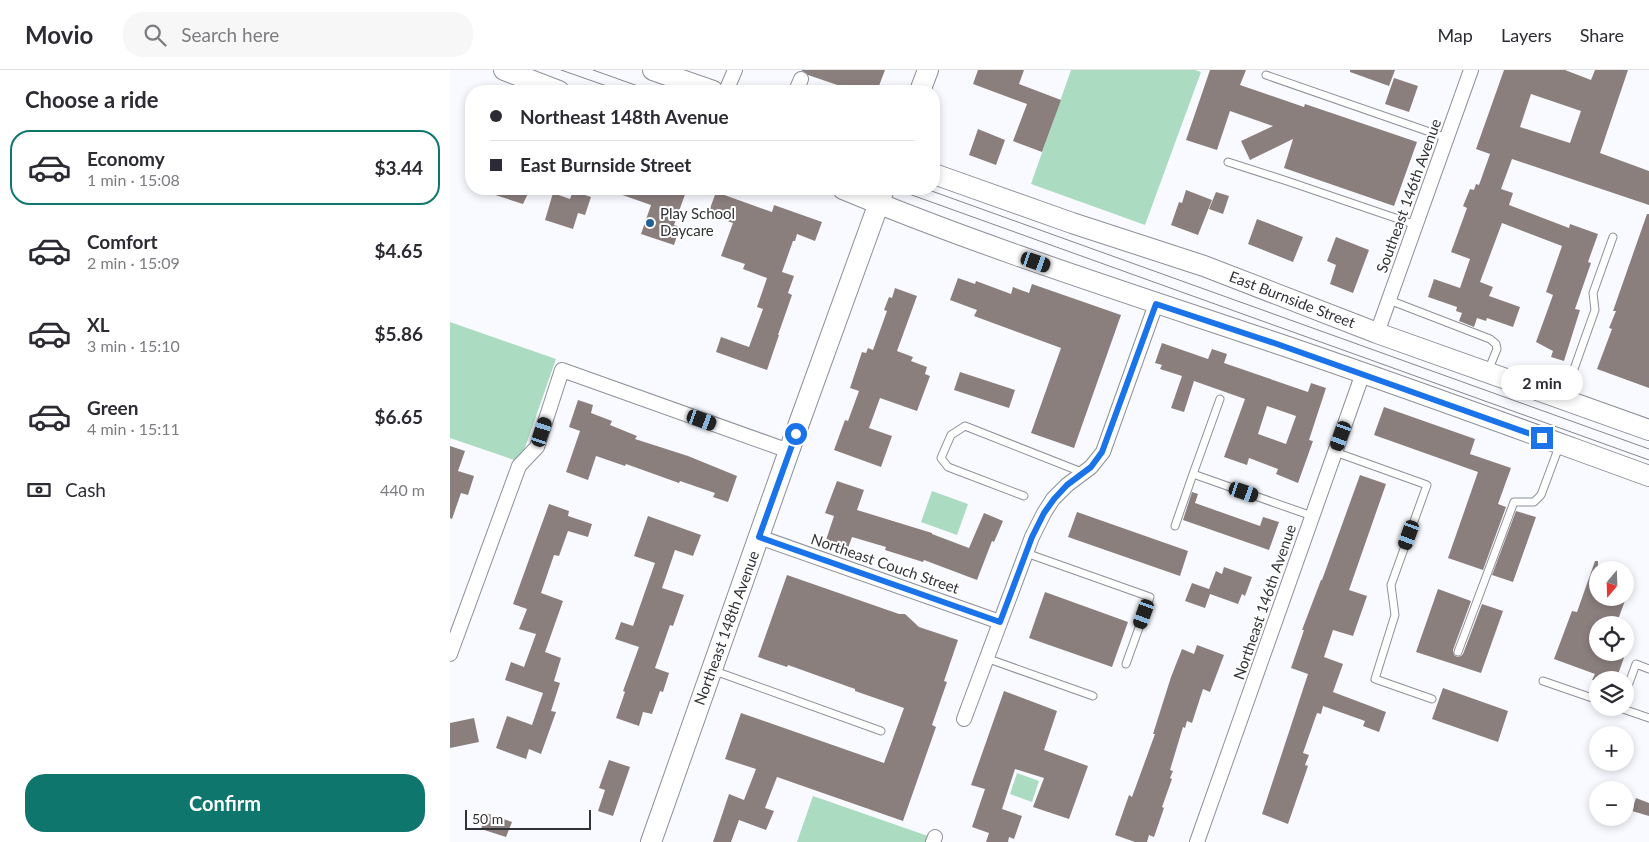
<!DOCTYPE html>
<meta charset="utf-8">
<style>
body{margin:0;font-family:Lato,sans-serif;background:#f7f7f7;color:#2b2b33;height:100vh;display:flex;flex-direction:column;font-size:19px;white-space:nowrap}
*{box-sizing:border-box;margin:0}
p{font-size:16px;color:#7c7c81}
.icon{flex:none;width:28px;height:28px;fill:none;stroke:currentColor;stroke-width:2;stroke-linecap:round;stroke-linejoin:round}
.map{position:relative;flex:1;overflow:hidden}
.side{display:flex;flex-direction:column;background:#fff;width:450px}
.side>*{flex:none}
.guide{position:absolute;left:15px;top:15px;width:475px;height:110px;border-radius:20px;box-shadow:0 2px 8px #0003;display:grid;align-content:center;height:110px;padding:0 25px;background:#fff}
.needle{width:32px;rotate:199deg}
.fabs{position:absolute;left:1139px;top:491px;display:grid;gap:10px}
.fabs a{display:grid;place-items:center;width:45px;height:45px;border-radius:50%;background:#fff;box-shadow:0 2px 8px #0003;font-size:25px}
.scale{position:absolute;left:15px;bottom:12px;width:126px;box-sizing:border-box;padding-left:5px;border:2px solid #313236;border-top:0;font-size:14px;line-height:18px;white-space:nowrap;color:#313236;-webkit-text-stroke:4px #fff;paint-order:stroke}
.end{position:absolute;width:22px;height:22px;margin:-11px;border:6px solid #1a73e8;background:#fff;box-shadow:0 0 0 2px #fff}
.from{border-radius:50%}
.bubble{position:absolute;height:35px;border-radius:18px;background:#fff;box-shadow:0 2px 8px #0003;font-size:16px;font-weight:700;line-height:35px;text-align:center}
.car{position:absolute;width:15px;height:30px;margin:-15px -8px;border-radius:6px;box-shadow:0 0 4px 1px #0007;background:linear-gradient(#222 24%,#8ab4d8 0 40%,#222 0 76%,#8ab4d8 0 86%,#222 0)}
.guide b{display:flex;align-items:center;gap:18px;height:48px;font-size:19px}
.guide b+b{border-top:1px solid #e1e1e2}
.guide i{width:12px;height:12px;background:#2b2b33}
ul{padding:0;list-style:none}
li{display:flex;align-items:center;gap:15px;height:75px;margin:0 10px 8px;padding:0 15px;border:2px solid transparent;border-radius:20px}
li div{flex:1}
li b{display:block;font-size:19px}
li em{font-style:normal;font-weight:700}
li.active{border-color:#0f766e}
li>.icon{width:45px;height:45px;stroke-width:1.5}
h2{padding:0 25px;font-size:22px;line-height:60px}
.pay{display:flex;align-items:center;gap:12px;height:55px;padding:0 25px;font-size:19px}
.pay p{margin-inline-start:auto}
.primary-button{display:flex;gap:10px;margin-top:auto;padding:10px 25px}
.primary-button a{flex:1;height:58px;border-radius:20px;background:#0f766e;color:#fff;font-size:20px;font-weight:700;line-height:58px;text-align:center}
header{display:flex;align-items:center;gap:30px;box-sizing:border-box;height:70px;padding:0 25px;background:#fff;border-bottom:1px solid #e1e1e2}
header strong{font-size:24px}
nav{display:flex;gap:28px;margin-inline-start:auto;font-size:18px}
.search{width:350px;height:45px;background:#f7f7f7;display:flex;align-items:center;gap:12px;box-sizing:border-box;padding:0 18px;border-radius:20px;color:#7c7c81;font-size:19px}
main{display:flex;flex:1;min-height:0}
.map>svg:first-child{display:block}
.green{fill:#abdcc2}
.building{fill:#8b7f7e;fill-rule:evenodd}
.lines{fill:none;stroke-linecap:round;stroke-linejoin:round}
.lane-casing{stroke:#8d909a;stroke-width:9}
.street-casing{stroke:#8d909a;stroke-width:16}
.secondary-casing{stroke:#8d909a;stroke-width:22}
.lane{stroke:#fff;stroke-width:7}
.street{stroke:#fff;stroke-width:14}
.secondary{stroke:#fff;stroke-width:20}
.tram{stroke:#86878c;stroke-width:1}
.route{stroke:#1a73e8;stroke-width:6}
.poi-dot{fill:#206297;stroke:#fff;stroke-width:2}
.labels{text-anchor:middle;stroke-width:4;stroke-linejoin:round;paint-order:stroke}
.street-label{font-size:15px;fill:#313236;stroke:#fff}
.poi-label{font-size:15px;fill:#313236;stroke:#fff;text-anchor:start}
</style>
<header>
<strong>Movio</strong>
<div class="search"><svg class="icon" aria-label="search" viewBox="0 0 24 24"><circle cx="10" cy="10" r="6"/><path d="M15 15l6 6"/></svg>Search here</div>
<nav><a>Map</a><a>Layers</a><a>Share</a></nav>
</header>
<main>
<section class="side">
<h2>Choose a ride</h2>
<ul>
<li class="active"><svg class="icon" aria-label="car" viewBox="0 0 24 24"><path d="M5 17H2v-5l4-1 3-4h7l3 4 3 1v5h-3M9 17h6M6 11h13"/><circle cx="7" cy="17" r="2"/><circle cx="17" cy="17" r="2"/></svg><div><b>Economy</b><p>1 min · 15:08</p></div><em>$3.44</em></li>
<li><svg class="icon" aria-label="car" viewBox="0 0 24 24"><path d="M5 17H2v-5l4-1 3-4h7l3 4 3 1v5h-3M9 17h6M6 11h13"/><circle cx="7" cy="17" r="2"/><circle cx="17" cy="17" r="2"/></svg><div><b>Comfort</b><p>2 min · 15:09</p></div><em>$4.65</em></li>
<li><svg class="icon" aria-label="car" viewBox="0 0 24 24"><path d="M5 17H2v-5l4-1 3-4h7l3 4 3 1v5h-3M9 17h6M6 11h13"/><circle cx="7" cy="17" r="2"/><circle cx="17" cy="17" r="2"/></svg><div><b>XL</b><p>3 min · 15:10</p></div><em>$5.86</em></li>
<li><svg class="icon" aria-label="car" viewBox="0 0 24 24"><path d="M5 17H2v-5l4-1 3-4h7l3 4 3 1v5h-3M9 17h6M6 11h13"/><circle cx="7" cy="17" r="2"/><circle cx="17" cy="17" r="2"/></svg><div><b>Green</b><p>4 min · 15:11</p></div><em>$6.65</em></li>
</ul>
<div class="pay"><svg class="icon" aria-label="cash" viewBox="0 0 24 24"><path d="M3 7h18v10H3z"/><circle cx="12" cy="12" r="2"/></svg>Cash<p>440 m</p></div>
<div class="primary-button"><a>Confirm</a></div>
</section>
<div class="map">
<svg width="1199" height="772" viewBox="0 0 1199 772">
<rect width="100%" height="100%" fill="#f9faff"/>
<path class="green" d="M621 0H745L751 2 695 155 581 114Z
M0 252 106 289 70 392 0 368Z
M482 421 518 434 507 465 471 452Z
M567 703 589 711 582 732 560 724Z
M363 726 478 766 476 772H347Z"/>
<path class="building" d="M351 0H435L427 21H405L358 5Z
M528 0H574L569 14 611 30 592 82 563 71 577 34 523 14Z
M760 0H796L790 15 854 37 855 34 967 72 944 136 834 98 843 69 800 90 791 71 823 56 780 41 767 80 736 70Z
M900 0H945L939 16 900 2Z
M1054 0H1115L1141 10 1145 0H1178L1150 83 1199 101V135L1062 89 1051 119 1063 123 1059 135 1119 158 1120 154 1148 164 1138 192 1141 193 1125 239 1130 240 1114 291 1101 287 1103 281 1086 272 1103 225 1096 222 1112 176 1052 153 1030 212 1043 217 1039 226 1070 237 1063 257 1037 248 1036 251 1027 248 1024 257 1009 251 1012 243 1006 241 1007 237 978 227 984 209 1010 218 1020 189 1001 182 1017 138 1013 136 1020 119 1024 120 1026 114 1029 115 1040 84 1026 79ZM1081 24 1131 41 1120 73 1070 57Z
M944 8 968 16 959 42 935 34Z
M528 59 555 70 546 95 519 85Z
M37 119H80L73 134 36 122Z
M161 119H237L224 155 230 157 224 175 191 164 201 135 161 121Z
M736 120 762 130 748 165 721 155 729 132 732 133Z
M123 121 141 127 135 145 128 143 123 159 95 150 103 123 120 129Z
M266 122 322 142 324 135 372 152 365 171 347 164 345 171H343L332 202 344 206 338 223 342 225 328 265H329L317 300 266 282 271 267 299 277 313 239 307 237 317 208 293 199 295 194 271 186 283 153 258 144Z
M766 122 779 126 773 144 759 139Z
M1197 144H1199V318L1147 299 1162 259 1159 258 1166 241H1163Z
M807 149 853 167 843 192 798 174Z
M886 167 919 180 903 223 880 214 886 195 877 191Z
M508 208 525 214 526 211 561 224 563 217 579 223 582 214 671 245 624 378 581 363 611 278 524 246 527 240 500 230Z
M445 218 467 226 447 281 463 287 461 291 477 297 475 304 480 306 467 341 430 328 419 358 442 366 431 397 384 380 395 350 398 351 409 321 400 318 412 282 416 283 418 278 423 280 437 241 434 240 439 227 442 228Z
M712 273 758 289 762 279 777 284 774 293 858 322 861 313 876 318 859 370 863 371 848 413 826 404 828 399 799 388 797 395 774 387 795 329 744 311 734 342 721 338 732 306 710 299 712 295 705 293ZM817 336 846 346 836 374 808 364Z
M510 302 565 320 559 338 504 320Z
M128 330 143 335 141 343 162 351 160 355 187 366 185 369 238 386 287 406 278 432 263 427 265 423 230 411 229 413 176 394 175 396 146 386 138 410 116 402 130 361 119 357Z
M934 337 1025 369 1020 384 1061 398 1048 434 1056 437 1033 500 998 488 1028 402 924 365Z
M0 376 15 381 8 401 24 406 18 425 11 423 2 449 0 448Z
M910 405 936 414 899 520 917 526 903 566 883 560 874 587 893 594 883 622 936 642 929 662 913 656 915 651 873 636 871 644 867 643 853 683 859 685 855 695 858 696 838 754 812 744 858 604 841 598 854 560H852L871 510H872Z
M387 411 414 420 407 440 482 463V464L519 478 534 443 553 451 544 472 542 471 527 510 474 490 473 492 435 480 436 477 402 467 398 478 376 470 384 446 375 443Z
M742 422 748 424 745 433 810 456 813 447 829 452 819 480 733 450Z
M99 434 119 441 118 446 142 454 138 467 118 461 109 486 104 485 91 523 113 531 95 582 111 588 104 611 110 613 101 641 106 642 91 684 79 679 76 689 46 678 57 646 82 655 93 623 55 610 61 592 74 597 86 564 69 559 77 539 63 534Z
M1066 441 1086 447 1063 512 1042 505Z
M627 442 738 481 730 506 618 467Z
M198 446 251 465 243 486 225 480 212 518 234 525 223 556 220 555 205 598 219 603 213 622 210 621 202 644 193 642 189 656 166 648 175 622 173 621 189 577 165 569 171 552 183 556 205 493 184 486Z
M1145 491H1148V528H1176L1166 555H1148V582H1176L1166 610H1142L1145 604 1104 589 1122 541 1127 542Z
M774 497 802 507 795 526 792 524 788 534 760 524 755 538 735 531 742 513 759 519 766 501 772 504Z
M337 505 449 544H455L469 557 508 570 494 611 497 612 482 655 486 657 453 751 327 707 315 738 324 741 316 760 289 750 281 772H263L279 724 294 730 306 699 275 689 291 643 434 693 454 638 405 621V619L338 595 337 597 308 587Z
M988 519 1021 531 1003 580 1004 585 1007 587 1011 586 1013 584 1032 534 1053 541 1031 603 966 582Z
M595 522 678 552 662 597 579 568Z
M747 575 774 585 760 622 753 619 742 653 737 651 735 658 733 657 720 700 723 701 720 708 722 709 712 737 714 738 704 767 699 765 697 772H685L665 765 679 725 682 727 705 664H703L721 607 732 579 744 584Z
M993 618 1058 641 1048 672 982 649Z
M554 621 607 641 594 680 638 696 619 749 583 737 594 708 565 699 552 739 572 746 564 769 559 767 558 772H536L539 763 522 757 535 719 521 715Z
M24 648 29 672 0 678V653Z
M159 690 180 697 163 746 148 741 155 720 149 718Z
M1186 728 1199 733V746L1182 741Z
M36 743 62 752 56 767 31 759Z"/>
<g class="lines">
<g class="lane-casing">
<path id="lane" d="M816 5 997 68
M778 92 837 111 966 155
M939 230 1040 269 1046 274 1047 279 1038 301
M1114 327 1145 240 1143 223 1163 167
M770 329 743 404 862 446
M885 382 977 415 941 515 945 545 925 609 982 629
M574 426 498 397 491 388 501 365 515 356 634 403
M725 456 743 404
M576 483 700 527 676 594
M1008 582 1064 432H1084L1091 425 1110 374
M536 588 643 626
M262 600 431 661
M1093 611 1148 630
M1175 624 1186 594 1199 599
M1170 638 1199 648"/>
</g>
<g class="street-casing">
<path id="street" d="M276 21 285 0
M346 21 351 9
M927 263 1021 0
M309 467 550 552
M0 584 69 396 87 377 112 300 339 381
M514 649 582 467 594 443 603 429 617 415 641 397 653 382 706 234
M483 772 485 767
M747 772 913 303"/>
</g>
<g class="secondary-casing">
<path id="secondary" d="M54 0 109 21
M203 0 263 21
M470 21 478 0
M484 104 622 153 754 196 927 263 1199 360
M393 119C535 178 681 224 826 273 951 315 1075 361 1199 406
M201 772 339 381 434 119"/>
</g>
<use href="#lane" class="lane"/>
<use href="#street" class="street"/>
<use href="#secondary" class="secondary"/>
<path class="tram" d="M111 0 171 21
M143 0 202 21
M445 119 1199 390
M476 119 1199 379"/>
</g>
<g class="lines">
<path class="route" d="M346 364 309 467 550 552 582 467 594 443 604 429 617 415 641 397 652 382 706 234 827 274 1092 368"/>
</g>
<circle class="poi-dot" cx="200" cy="153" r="5"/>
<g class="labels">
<g class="street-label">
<text transform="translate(959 126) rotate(-70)" y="5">Southeast 146th Avenue</text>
<text transform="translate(842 230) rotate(21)" y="5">East Burnside Street</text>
<text transform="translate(435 494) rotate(19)" y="5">Northeast Couch Street</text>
<text transform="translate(815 532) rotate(-71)" y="5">Northeast 146th Avenue</text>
<text transform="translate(277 558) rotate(-70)" y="5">Northeast 148th Avenue</text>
</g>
<g class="poi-label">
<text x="210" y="149">Play School<tspan x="210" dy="17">Daycare</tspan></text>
</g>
</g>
</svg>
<div class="fabs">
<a><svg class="needle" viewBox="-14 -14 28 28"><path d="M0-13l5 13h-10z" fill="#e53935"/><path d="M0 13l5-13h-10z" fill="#7c7c81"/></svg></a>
<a><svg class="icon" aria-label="locate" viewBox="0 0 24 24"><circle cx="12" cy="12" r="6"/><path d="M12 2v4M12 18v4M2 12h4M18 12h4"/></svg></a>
<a><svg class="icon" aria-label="layers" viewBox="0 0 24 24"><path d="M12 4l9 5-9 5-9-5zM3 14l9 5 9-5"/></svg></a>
<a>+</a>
<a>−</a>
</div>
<div class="scale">50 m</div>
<i class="end from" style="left:346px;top:364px"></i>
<i class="end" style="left:1092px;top:368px"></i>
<div class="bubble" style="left:1051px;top:295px;width:82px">2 min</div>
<i class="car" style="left:586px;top:192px;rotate:109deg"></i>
<i class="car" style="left:252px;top:350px;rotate:110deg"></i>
<i class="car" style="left:92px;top:362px;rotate:18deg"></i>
<i class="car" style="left:891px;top:366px;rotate:200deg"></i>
<i class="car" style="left:794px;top:422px;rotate:109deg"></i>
<i class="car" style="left:959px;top:465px;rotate:200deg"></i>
<i class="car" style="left:694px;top:544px;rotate:200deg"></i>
<div class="guide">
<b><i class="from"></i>Northeast 148th Avenue</b>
<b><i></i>East Burnside Street</b>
</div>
</div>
</main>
